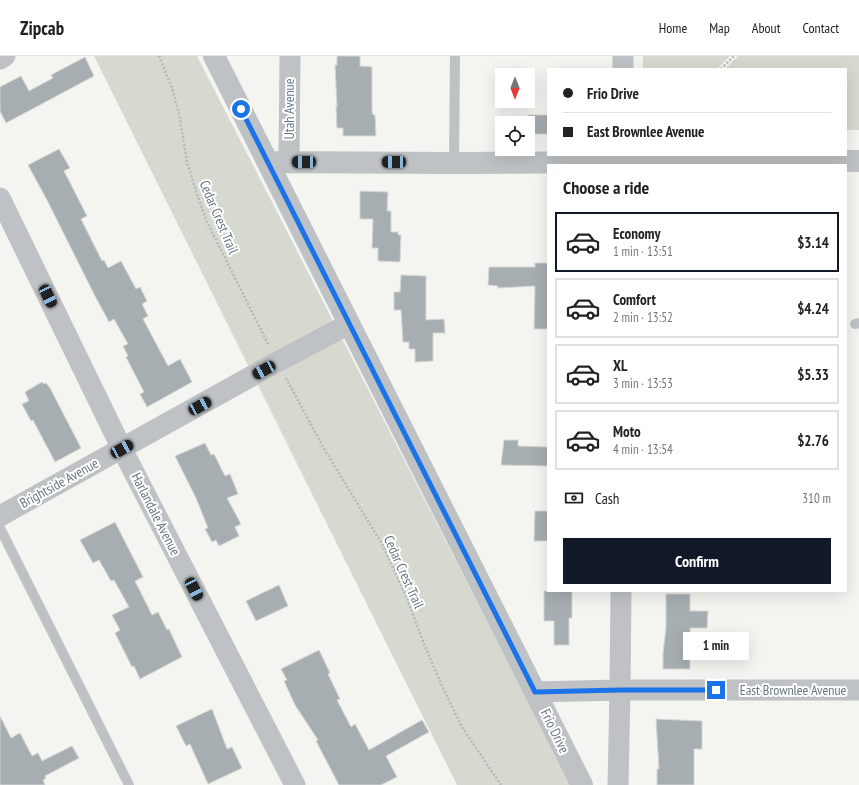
<!DOCTYPE html>
<meta charset="utf-8">
<style>
body{margin:0;font-family:"PT Sans Narrow",sans-serif;background:#f6f6f6;color:#222;height:100vh;display:flex;flex-direction:column;font-size:15px;white-space:nowrap}
*{box-sizing:border-box;margin:0}
p{font-size:13px;color:#767676}
.icon{flex:none;width:22px;height:22px;fill:none;stroke:currentColor;stroke-width:2;stroke-linecap:round;stroke-linejoin:round}
.map{position:relative;flex:1;overflow:hidden}
.panel{position:absolute;left:547px;top:108px;width:300px;height:428px;display:flex;flex-direction:column;background:#fff;border-radius:0px;box-shadow:0 4px 16px #0002}
.panel>*{flex:none}
.banner{position:absolute;left:547px;top:12px;width:300px;height:88px;border-radius:0px;box-shadow:0 4px 16px #0002;display:grid;align-content:center;height:88px;padding:0 16px;background:#fff}
.needle{width:26px;rotate:180deg}
.buttons{position:absolute;left:495px;top:12px;display:grid;gap:8px}
.buttons a{display:grid;place-items:center;width:40px;height:40px;border-radius:0px;background:#fff;box-shadow:0 4px 16px #0002;font-size:20px}
.end{position:absolute;width:18px;height:18px;margin:-9px;border:5px solid #1a73e8;background:#fff;box-shadow:0 0 0 2px #fff}
.from{border-radius:50%}
.bubble{position:absolute;height:28px;border-radius:0px;background:#fff;box-shadow:0 4px 16px #0002;font-size:13px;font-weight:800;line-height:28px;text-align:center}
.car{position:absolute;width:12px;height:24px;margin:-12px -6px;border-radius:5px;box-shadow:0 0 3px 1px #0007;background:linear-gradient(#222 24%,#8ab4d8 0 40%,#222 0 76%,#8ab4d8 0 86%,#222 0)}
.banner b{display:flex;align-items:center;gap:14px;height:38px;font-size:15px}
.banner b+b{border-top:1px solid #e0e0e0}
.banner i{width:10px;height:10px;background:#222}
ul{padding:0;list-style:none}
li{display:flex;align-items:center;gap:12px;height:60px;margin:0 8px 6px;padding:0 8px;border:2px solid #e0e0e0;border-radius:0px}
li div{flex:1}
li b{display:block;font-size:15px}
li em{font-style:normal;font-weight:800}
li.on{border-color:#111827}
li>.icon{width:36px;height:36px;stroke-width:1.5}
h2{padding:0 16px;font-size:18px;line-height:48px}
.pay{display:flex;align-items:center;gap:10px;height:44px;padding:0 16px;font-size:15px}
.pay p{margin-inline-start:auto}
.cta{display:flex;gap:8px;margin-top:auto;padding:8px 16px}
.cta a{flex:1;height:46px;border-radius:0px;background:#111827;color:#fff;font-size:16px;font-weight:800;line-height:46px;text-align:center}
header{display:flex;align-items:center;gap:24px;box-sizing:border-box;height:56px;padding:0 20px;background:#fff;border-bottom:1px solid #e0e0e0}
header strong{font-size:19px}
nav{display:flex;gap:22px;margin-inline-start:auto;font-size:14px}
.map>svg:first-child{display:block}
.green{fill:#d5d9d0}
.building{fill:#a6aeb2;stroke:#d6d5d4}
.lines{fill:none;stroke-linecap:round;stroke-linejoin:round}
.path{stroke:#b6b9bb;stroke-width:2.5;stroke-dasharray:2 2;stroke-linecap:butt}
.service{stroke:#bec2c5;stroke-width:10}
.minor{stroke:#bec2c5;stroke-width:21}
.tertiary{stroke:#bec2c5;stroke-width:22}
.route{stroke:#1a73e8;stroke-width:5}
.labels{text-anchor:middle;stroke-width:4;stroke-linejoin:round;paint-order:stroke}
.street-label{font-size:14px;fill:#667780;stroke:#fff}
</style>
<header>
<strong>Zipcab</strong>
<nav><a>Home</a><a>Map</a><a>About</a><a>Contact</a></nav>
</header>
<div class="map">
<svg width="859" height="729" viewBox="0 0 859 729">
<rect width="100%" height="100%" fill="#f4f4f1"/>
<path class="green" d="M94 0H197L571 729H457Z
M643 0H730L717 13H643Z
M738 0H859V74H846V13H725Z"/>
<path class="building" d="M337 0H360V10L372 11V55L373 59H375L376 80H343V72H337L336 51H337L335 9H337Z
M85 1 94 20 6 67 0 55V31L21 20 29 35 53 22 51 19Z
M528 59H548V78H528Z
M59 93 70 112 64 115 87 160 81 163 102 205 104 204 108 212 121 205 136 233 140 231 147 245 142 248 148 260 143 263 168 310 180 303 192 326 147 351 140 338 144 336 126 301 128 300 123 290 128 288 114 263 109 266 94 238 47 144 28 109Z
M360 135 388 136 387 155H391V176H398V179H401L400 206 378 205V192H372L373 163H360Z
M535 207H548V273H534L535 230 498 232V230L488 229 489 211H535Z
M401 219 426 220V264L444 263 445 277H433V305L415 306V293H409V286H403L401 254H394V236H400Z
M42 326 43 328 46 327 50 332 81 392 55 406 33 364 31 365 22 348 29 345 25 336Z
M504 384H518V390L548 391V410L501 409Z
M205 387 211 399 214 398 225 420 230 418 238 438 227 442 241 468 235 471 239 480 219 490 216 484 212 486 205 473 208 472 196 442 175 400Z
M535 455H548V485H534Z
M115 466 143 521 135 525 152 559 158 556 167 574 169 573 182 601 140 623 134 610 132 611 115 577 120 574 112 559 129 551 114 524 111 525 99 504 93 507 80 484Z
M279 529 288 550 256 565 246 545Z
M544 535H572V562H569V589H554V565H544Z
M666 538H690V555H708L707 572H690V613H663V597L666 572Z
M319 594 330 617 328 618 340 643 337 644 351 671 355 668 369 694 422 664 429 676 386 700 397 721 381 729H339L316 685 318 684 295 649 284 625 287 624 281 613Z
M212 653 227 693 232 691 242 712 208 728 190 688 186 690 176 670Z
M0 660 11 682 20 677 32 700 38 697 42 705 72 690 79 702 45 720 46 722 43 724 45 729H0Z
M656 663 702 665V693H694V729H657V713H659Z"/>
<g class="lines">
<path class="path" d="M159 0 172 32 179 58 187 106 197 138 206 164 269 290
M721 13 734 0
M286 322 323 391 382 488 407 542 424 588 443 632 462 671 501 729"/>
<path class="service" d="M454 107 455 0
M855 268 859 267
M0 472 129 729"/>
<path class="minor" d="M0 3 5 0
M623 13V0
M289 106 290 0
M0 142 122 393 295 729
M0 460 277 306 349 268
M535 636 620 634H859
M618 729 620 634 621 535"/>
<path class="tertiary" d="M214 0 582 729
M268 106 454 107 859 105"/>
</g>
<g class="lines">
<path class="route" d="M241 53 535 636 620 634H716"/>
</g>
<g class="labels">
<g class="street-label">
<text transform="translate(289 53) rotate(-90)" y="5">Utah Avenue</text>
<text transform="translate(219 161) rotate(67)" y="5">Cedar Crest Trail</text>
<text transform="translate(59 427) rotate(-29)" y="5">Brightside Avenue</text>
<text transform="translate(156 458) rotate(63)" y="5">Harlandale Avenue</text>
<text transform="translate(404 516) rotate(66)" y="5">Cedar Crest Trail</text>
<text x="793" y="639">East Brownlee Avenue</text>
<text transform="translate(555 675) rotate(64)" y="5">Frio Drive</text>
</g>
</g>
</svg>
<div class="buttons">
<a><svg class="needle" viewBox="-14 -14 28 28"><path d="M0-13l5 13h-10z" fill="#e53935"/><path d="M0 13l5-13h-10z" fill="#767676"/></svg></a>
<a><svg class="icon" aria-label="locate" viewBox="0 0 24 24"><circle cx="12" cy="12" r="6"/><path d="M12 2v4M12 18v4M2 12h4M18 12h4"/></svg></a>
</div>
<i class="end from" style="left:241px;top:53px"></i>
<i class="end" style="left:716px;top:634px"></i>
<div class="bubble" style="left:683px;top:576px;width:66px">1 min</div>
<i class="car" style="left:304px;top:106px;rotate:270deg"></i>
<i class="car" style="left:394px;top:106px;rotate:270deg"></i>
<i class="car" style="left:48px;top:240px;rotate:154deg"></i>
<i class="car" style="left:264px;top:314px;rotate:241deg"></i>
<i class="car" style="left:200px;top:350px;rotate:61deg"></i>
<i class="car" style="left:122px;top:393px;rotate:61deg"></i>
<i class="car" style="left:194px;top:533px;rotate:153deg"></i>
<div class="banner">
<b><i class="from"></i>Frio Drive</b>
<b><i></i>East Brownlee Avenue</b>
</div>
<section class="panel">
<h2>Choose a ride</h2>
<ul>
<li class="on"><svg class="icon" aria-label="car" viewBox="0 0 24 24"><path d="M5 17H2v-5l4-1 3-4h7l3 4 3 1v5h-3M9 17h6M6 11h13"/><circle cx="7" cy="17" r="2"/><circle cx="17" cy="17" r="2"/></svg><div><b>Economy</b><p>1 min · 13:51</p></div><em>$3.14</em></li>
<li><svg class="icon" aria-label="car" viewBox="0 0 24 24"><path d="M5 17H2v-5l4-1 3-4h7l3 4 3 1v5h-3M9 17h6M6 11h13"/><circle cx="7" cy="17" r="2"/><circle cx="17" cy="17" r="2"/></svg><div><b>Comfort</b><p>2 min · 13:52</p></div><em>$4.24</em></li>
<li><svg class="icon" aria-label="car" viewBox="0 0 24 24"><path d="M5 17H2v-5l4-1 3-4h7l3 4 3 1v5h-3M9 17h6M6 11h13"/><circle cx="7" cy="17" r="2"/><circle cx="17" cy="17" r="2"/></svg><div><b>XL</b><p>3 min · 13:53</p></div><em>$5.33</em></li>
<li><svg class="icon" aria-label="car" viewBox="0 0 24 24"><path d="M5 17H2v-5l4-1 3-4h7l3 4 3 1v5h-3M9 17h6M6 11h13"/><circle cx="7" cy="17" r="2"/><circle cx="17" cy="17" r="2"/></svg><div><b>Moto</b><p>4 min · 13:54</p></div><em>$2.76</em></li>
</ul>
<div class="pay"><svg class="icon" aria-label="cash" viewBox="0 0 24 24"><path d="M3 7h18v10H3z"/><circle cx="12" cy="12" r="2"/></svg>Cash<p>310 m</p></div>
<div class="cta"><a>Confirm</a></div>
</section>
</div>
